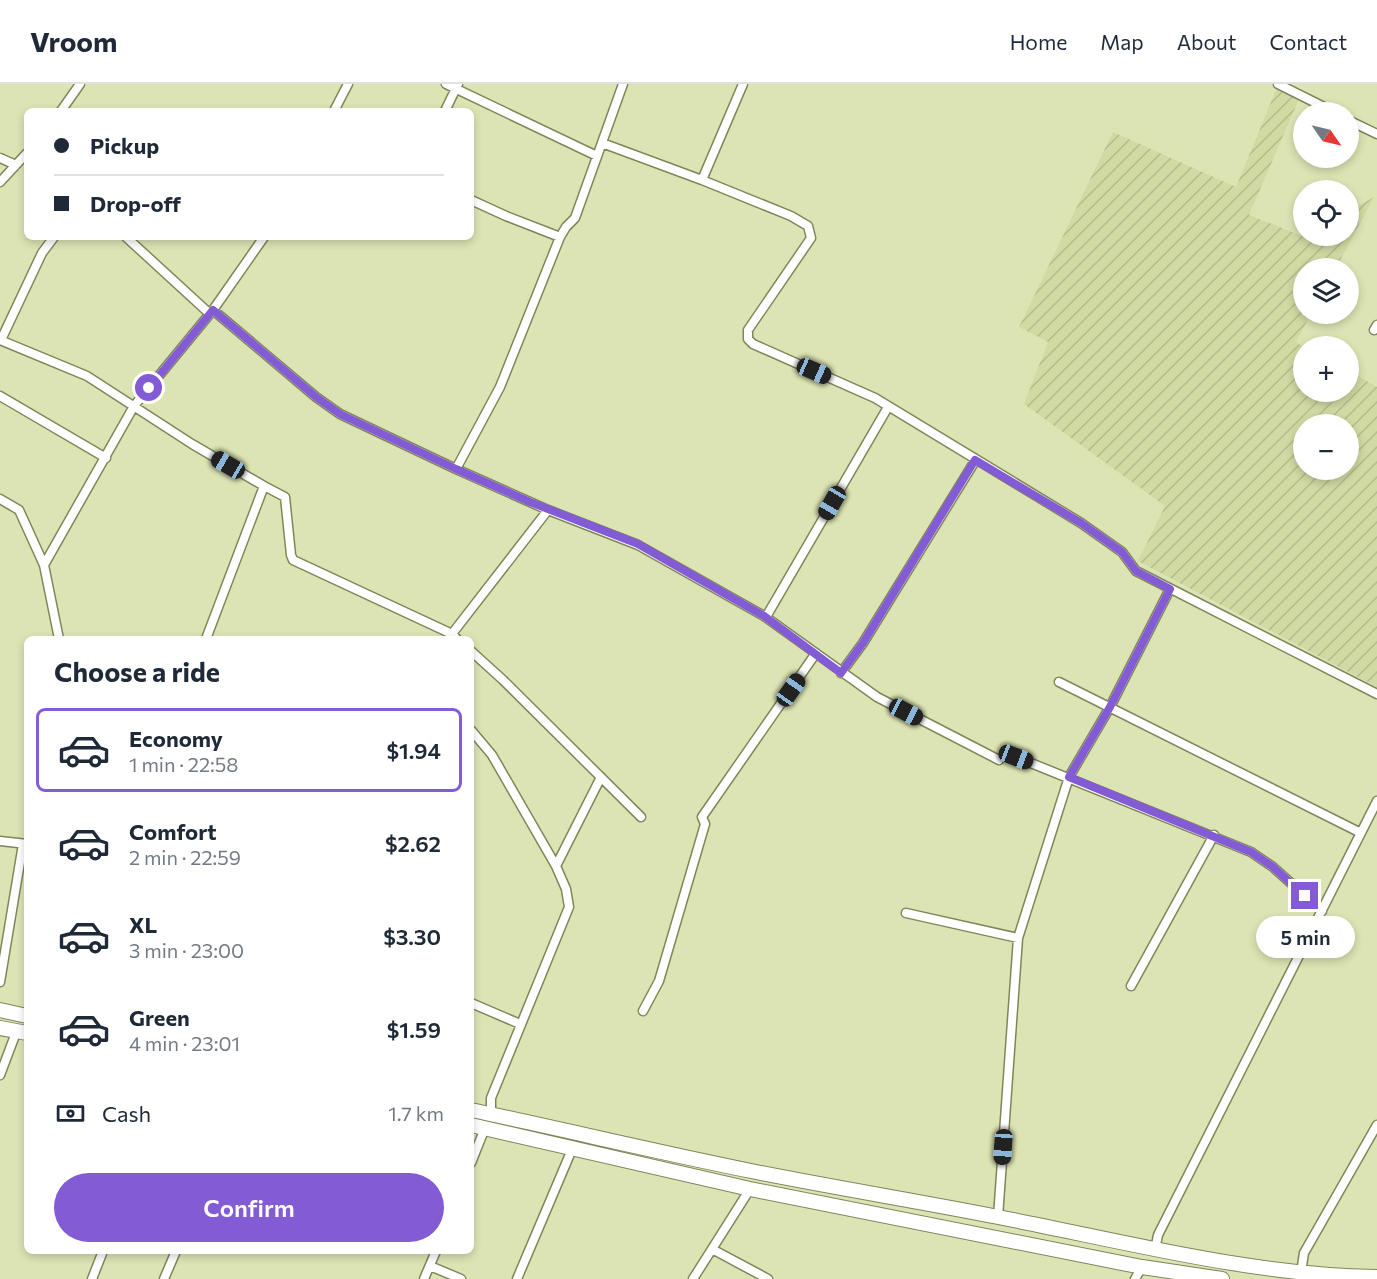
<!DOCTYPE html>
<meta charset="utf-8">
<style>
body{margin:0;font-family:Commissioner,sans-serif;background:#f6f6f7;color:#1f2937;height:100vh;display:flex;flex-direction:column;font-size:22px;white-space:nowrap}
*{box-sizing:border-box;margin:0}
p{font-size:20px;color:#747a83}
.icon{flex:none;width:33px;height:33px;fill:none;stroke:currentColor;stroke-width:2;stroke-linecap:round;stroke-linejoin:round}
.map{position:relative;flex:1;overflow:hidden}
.sheet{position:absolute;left:24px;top:552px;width:450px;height:618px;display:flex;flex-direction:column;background:#fff;border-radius:9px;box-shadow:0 3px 9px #0003}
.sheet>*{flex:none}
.banner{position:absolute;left:24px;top:24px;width:450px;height:132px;border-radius:9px;box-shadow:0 3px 9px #0003;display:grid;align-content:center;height:132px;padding:0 30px;background:#fff}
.needle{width:39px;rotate:124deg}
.tools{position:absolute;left:1293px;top:18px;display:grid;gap:12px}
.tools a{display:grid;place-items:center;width:66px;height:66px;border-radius:50%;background:#fff;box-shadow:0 3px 9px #0003;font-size:30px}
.end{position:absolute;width:27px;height:27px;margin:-14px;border:8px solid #835bd5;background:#fff;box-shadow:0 0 0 3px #fff}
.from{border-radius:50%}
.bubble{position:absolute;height:42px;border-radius:21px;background:#fff;box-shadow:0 3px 9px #0003;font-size:20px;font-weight:600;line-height:42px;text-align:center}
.car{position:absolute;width:18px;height:36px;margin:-18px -9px;border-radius:8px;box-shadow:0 0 4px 2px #0007;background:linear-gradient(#222 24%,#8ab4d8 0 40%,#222 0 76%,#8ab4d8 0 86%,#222 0)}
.banner b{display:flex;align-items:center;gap:21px;height:57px;font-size:22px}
.banner b+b{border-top:2px solid #e0e1e3}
.banner i{width:15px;height:15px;background:#1f2937}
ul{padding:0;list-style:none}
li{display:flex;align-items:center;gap:18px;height:84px;margin:0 12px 9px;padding:0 18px;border:3px solid transparent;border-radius:9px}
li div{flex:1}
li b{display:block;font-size:22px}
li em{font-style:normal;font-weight:600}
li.selected{border-color:#835bd5}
li>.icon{width:54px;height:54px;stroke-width:1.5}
h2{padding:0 30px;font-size:27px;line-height:72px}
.pay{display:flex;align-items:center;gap:15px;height:66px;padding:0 30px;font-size:22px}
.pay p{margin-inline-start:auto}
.action{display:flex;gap:12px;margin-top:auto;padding:12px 30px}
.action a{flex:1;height:69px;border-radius:36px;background:#835bd5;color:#fff;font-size:24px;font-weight:600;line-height:69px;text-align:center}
header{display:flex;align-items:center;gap:36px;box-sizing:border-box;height:84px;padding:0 30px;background:#fff;border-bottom:2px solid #e0e1e3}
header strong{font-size:28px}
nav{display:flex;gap:33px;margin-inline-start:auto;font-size:21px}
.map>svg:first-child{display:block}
.industrial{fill:url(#industrial-furrows);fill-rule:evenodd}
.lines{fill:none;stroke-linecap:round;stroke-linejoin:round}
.minor-casing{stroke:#80865a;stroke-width:11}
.trunk-casing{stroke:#80865a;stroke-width:16}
.minor{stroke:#fff;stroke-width:8}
.trunk{stroke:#fff;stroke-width:14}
.route{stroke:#835bd5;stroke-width:8}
</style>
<header>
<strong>Vroom</strong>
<nav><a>Home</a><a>Map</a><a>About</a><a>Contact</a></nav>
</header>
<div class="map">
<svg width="1377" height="1195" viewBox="0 0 1377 1195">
<defs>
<pattern id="industrial-furrows" width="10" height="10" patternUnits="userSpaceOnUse" patternTransform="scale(1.5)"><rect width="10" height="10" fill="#d1daa3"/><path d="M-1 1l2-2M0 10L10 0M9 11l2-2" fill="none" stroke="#b4bc8c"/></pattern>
</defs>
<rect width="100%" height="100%" fill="#dce4b4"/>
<path class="industrial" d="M1276 6 1299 15 1249 131 1302 152H1348L1349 127 1374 113 1336 184H1304V230H1311L1296 258 1303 263 1304 308H1348L1349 287 1377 303V603L1138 477 1165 422 1024 320 1048 258 1019 243 1113 48 1236 103ZM1304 340H1348V386H1304Z"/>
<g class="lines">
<g class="minor-casing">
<path id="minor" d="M446 0 597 72
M1278 0 1334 28
M61 27 80 0
M334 27 348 0
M445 27 458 0
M1348 36 1377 50
M602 59 702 96 743 0
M0 74 16 81
M702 96 791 132 808 142 811 154 748 246V255L753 260 875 314 1081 439 1122 468 1136 487 1377 610
M0 98 27 69
M471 116 506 132 560 153
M126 153 210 230
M213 226 316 313 340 330 456 385 548 426 638 461 764 532 877 613 999 676
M1374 246 1377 241
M0 256 87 292 192 360 264 402 206 555
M1 256 42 169 54 153
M0 312 106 374
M456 385 500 303 560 153 566 143 575 134 623 0
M264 402 285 413 291 471 293 476 452 550 457 555
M0 415 19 426 44 481 59 555
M44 481 134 322 213 226 264 153
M766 533 888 323
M448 555 548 426
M471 567 503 596 641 733
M841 589 863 559 975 377
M1059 598 1361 749
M471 646 492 671 556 782 566 805 569 823 491 1014V1030
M1016 673 1251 768 1273 783 1322 827
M0 757 27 760
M556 782 601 693
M906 829 1018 854
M0 898 23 760
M1131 902 1214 751
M471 919 520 940
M643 927 659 897 705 740 702 733 816 569
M0 991 17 946
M471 1079 485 1044
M998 1133 1018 854 1069 693 1110 623 1170 505
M712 1165 768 1195
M1155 1166 1158 1151 1377 717
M430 1182 461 1195
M92 1195 103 1167
M164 1195 176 1167
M424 1195 436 1167
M517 1195 573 1063
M693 1195 750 1105
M1135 1195 1142 1183
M1300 1195 1304 1169 1377 1041"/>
</g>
<g class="trunk-casing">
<path id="trunk" d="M0 926 27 932
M0 944 27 949
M471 1026C566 1046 661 1069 756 1088 836 1104 917 1117 998 1133 1123 1157 1249 1191 1377 1193
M471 1041 750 1105 1142 1183 1222 1195"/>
</g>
<use href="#minor" class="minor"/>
<use href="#trunk" class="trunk"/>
</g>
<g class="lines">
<path class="route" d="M149 304 213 226 316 313 340 330 456 385 530 418 638 460 764 532 841 589 863 559 975 376 1081 439 1122 468 1136 487 1170 505 1110 623 1069 693 1251 768 1273 783 1305 812"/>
</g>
</svg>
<div class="tools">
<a><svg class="needle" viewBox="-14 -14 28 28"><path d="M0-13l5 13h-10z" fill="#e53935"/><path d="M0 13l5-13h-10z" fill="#747a83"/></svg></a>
<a><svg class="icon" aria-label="locate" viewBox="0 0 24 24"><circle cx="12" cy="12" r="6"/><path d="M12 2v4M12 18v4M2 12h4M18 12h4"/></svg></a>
<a><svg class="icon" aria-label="layers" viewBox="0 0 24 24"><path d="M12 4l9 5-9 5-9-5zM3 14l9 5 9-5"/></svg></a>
<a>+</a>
<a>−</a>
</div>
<i class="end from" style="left:149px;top:304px"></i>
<i class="end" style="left:1305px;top:812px"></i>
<div class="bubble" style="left:1256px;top:832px;width:99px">5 min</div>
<i class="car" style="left:814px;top:287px;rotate:114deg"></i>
<i class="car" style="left:228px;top:381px;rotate:300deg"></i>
<i class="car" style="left:832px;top:419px;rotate:210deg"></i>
<i class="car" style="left:791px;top:606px;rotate:35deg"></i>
<i class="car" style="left:906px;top:628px;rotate:118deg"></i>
<i class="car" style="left:1016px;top:673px;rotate:111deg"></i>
<i class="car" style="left:1003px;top:1063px;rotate:184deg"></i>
<div class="banner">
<b><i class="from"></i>Pickup</b>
<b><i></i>Drop-off</b>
</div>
<section class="sheet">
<h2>Choose a ride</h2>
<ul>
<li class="selected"><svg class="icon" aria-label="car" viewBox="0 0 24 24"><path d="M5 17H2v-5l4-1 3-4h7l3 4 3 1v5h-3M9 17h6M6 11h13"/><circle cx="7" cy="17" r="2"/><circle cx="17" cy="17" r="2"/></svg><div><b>Economy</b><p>1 min · 22:58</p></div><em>$1.94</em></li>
<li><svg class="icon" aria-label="car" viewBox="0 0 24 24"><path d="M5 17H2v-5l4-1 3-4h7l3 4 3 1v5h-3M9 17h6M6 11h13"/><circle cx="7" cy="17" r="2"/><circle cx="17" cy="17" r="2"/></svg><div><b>Comfort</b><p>2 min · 22:59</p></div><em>$2.62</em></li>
<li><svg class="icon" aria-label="car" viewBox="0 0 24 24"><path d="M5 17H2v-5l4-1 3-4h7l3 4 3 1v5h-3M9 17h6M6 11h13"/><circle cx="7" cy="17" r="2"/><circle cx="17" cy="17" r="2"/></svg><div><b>XL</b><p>3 min · 23:00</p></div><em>$3.30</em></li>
<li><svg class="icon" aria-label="car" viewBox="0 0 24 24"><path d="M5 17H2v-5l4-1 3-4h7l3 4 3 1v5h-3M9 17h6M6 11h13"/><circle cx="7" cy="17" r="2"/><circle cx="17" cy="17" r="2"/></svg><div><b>Green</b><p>4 min · 23:01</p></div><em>$1.59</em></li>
</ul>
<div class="pay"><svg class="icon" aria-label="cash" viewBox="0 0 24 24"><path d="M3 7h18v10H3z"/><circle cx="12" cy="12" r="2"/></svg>Cash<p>1.7 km</p></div>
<div class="action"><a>Confirm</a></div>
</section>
</div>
